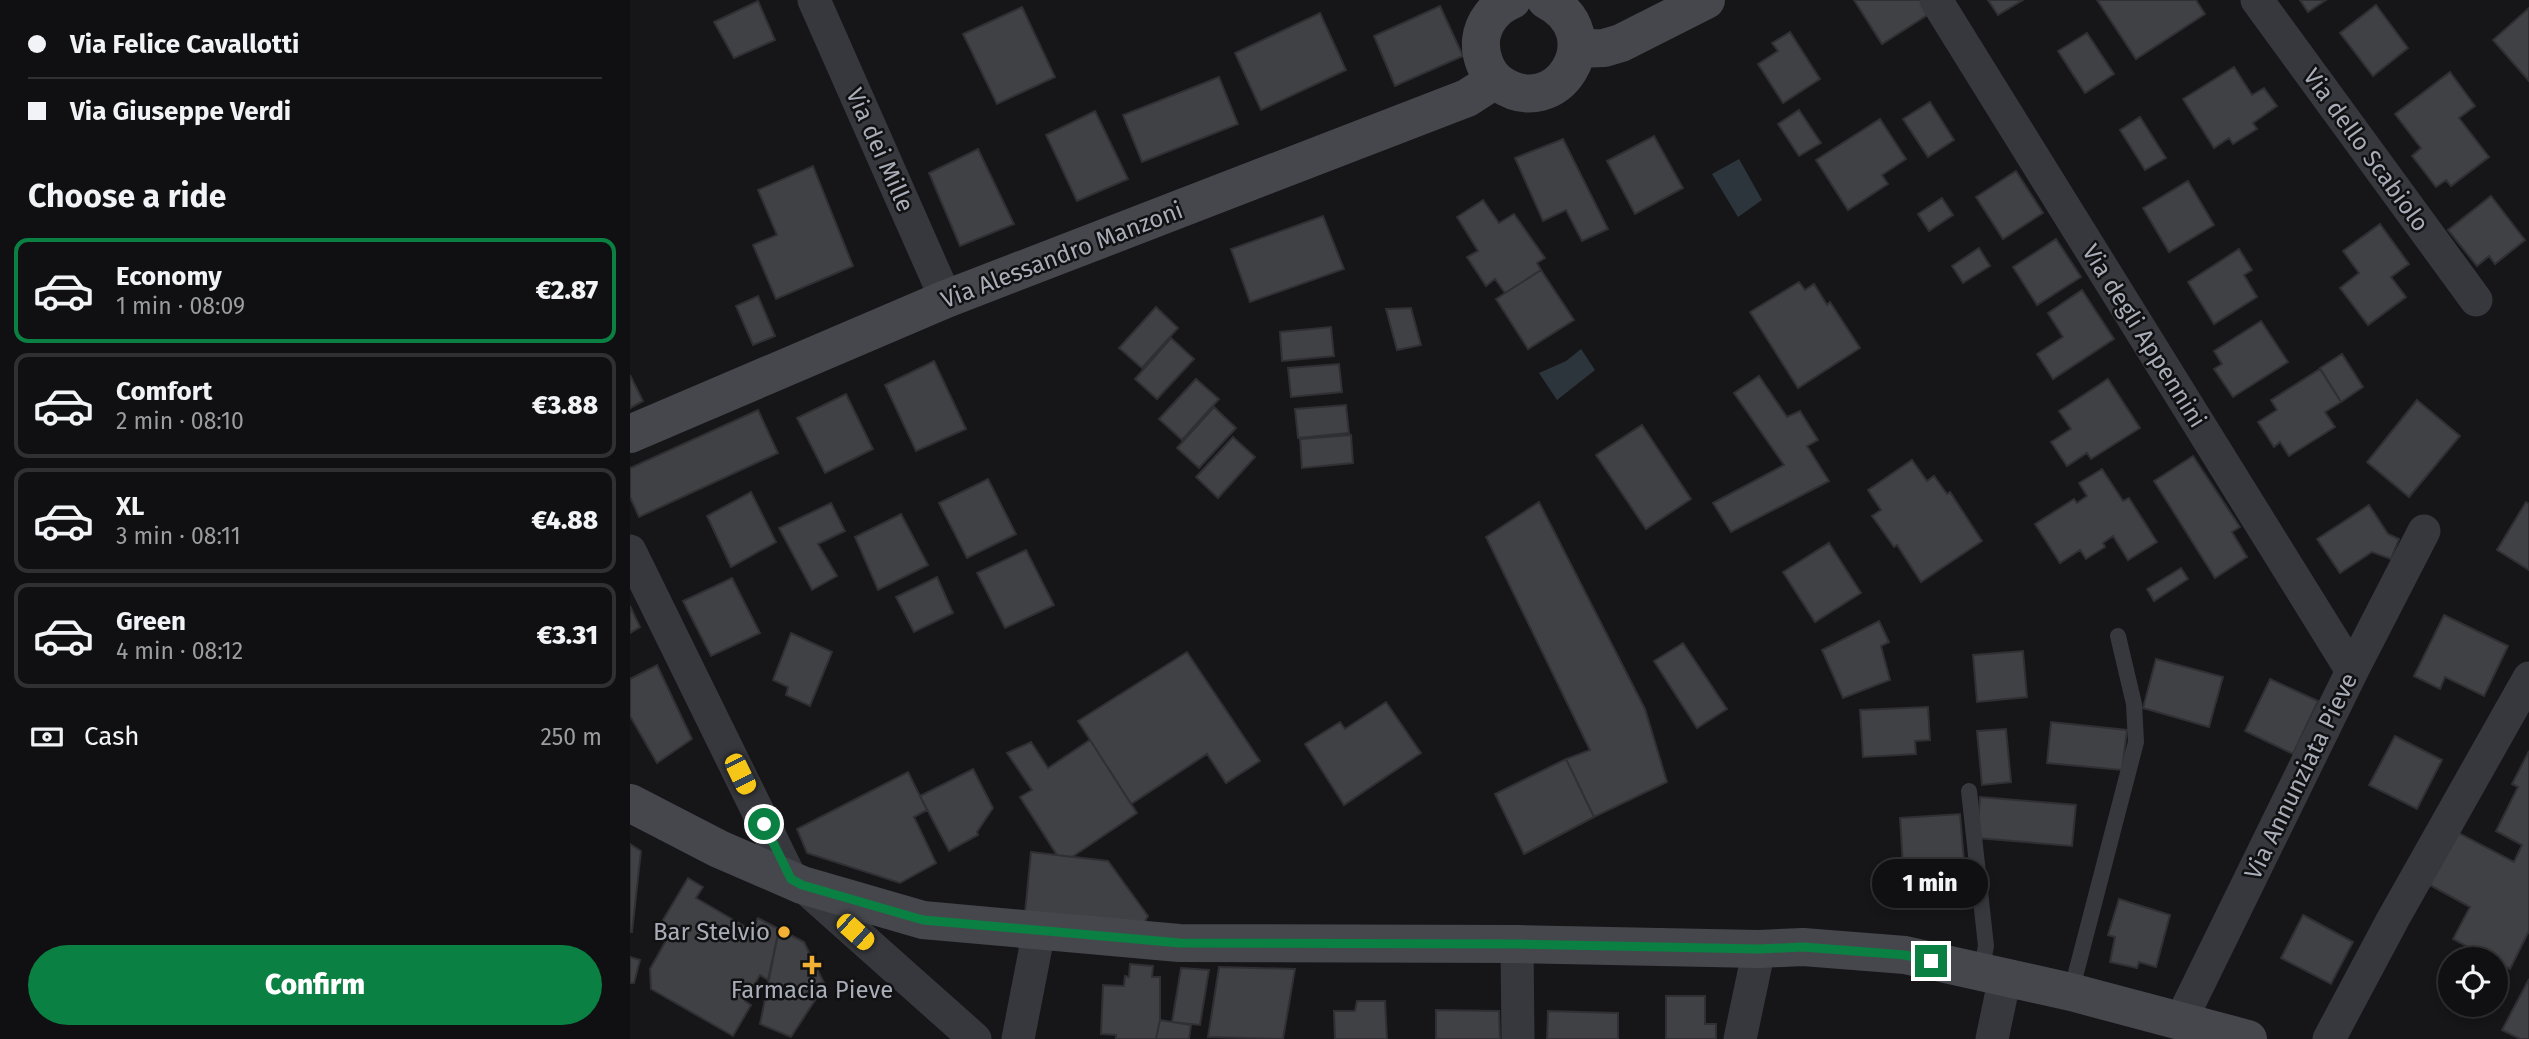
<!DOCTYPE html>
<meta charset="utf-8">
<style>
body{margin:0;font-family:"Fira Sans",sans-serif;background:#19191b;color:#f1f3f6;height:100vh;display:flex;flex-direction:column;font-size:26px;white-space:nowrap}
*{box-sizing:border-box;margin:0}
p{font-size:23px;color:#9c9d9f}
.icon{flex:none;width:38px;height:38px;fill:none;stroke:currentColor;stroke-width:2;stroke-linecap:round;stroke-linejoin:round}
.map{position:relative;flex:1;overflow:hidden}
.drawer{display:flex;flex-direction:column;background:#101012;width:630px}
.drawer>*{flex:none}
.guide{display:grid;align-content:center;height:154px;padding:0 28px;background:#101012}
.controls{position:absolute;left:1808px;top:947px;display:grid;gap:14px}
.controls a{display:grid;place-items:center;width:70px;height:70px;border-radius:50%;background:#101012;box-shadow:0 4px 10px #0003,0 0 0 2px #303032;font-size:35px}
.end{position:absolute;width:32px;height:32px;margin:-16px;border:9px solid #0b8043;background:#fff;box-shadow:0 0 0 4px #fff}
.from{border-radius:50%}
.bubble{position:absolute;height:49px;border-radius:24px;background:#101012;box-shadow:0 4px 10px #0003,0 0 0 2px #303032;font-size:23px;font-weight:800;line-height:49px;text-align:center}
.car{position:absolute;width:21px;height:42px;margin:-21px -10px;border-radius:9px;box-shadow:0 0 5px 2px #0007;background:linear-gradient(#f5c518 24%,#345 0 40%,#f5c518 0 76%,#345 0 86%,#f5c518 0)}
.guide b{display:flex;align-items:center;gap:24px;height:66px;font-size:26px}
.guide b+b{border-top:2px solid #303032}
.guide i{width:18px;height:18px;background:#f1f3f6}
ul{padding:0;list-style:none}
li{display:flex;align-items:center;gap:21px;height:105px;margin:0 14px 10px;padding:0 14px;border:4px solid #303032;border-radius:14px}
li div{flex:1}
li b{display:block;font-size:26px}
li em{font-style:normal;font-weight:800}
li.current{border-color:#0b8043}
li>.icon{width:63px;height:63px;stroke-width:1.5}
h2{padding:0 28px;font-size:32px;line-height:84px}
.pay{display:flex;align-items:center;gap:18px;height:77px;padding:0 28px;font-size:26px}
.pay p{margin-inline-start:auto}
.primary-button{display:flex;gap:14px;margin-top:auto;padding:14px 28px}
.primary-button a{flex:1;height:80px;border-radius:42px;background:#0b8043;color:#fff;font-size:28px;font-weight:800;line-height:80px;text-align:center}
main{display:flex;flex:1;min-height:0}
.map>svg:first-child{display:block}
.water{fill:#2c353c}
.building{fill:#404145;stroke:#303034;stroke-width:2}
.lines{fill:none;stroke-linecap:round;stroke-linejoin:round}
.lane{stroke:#37383d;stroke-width:16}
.street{stroke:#37383d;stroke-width:33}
.secondary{stroke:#45474d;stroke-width:38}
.route{stroke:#0b8043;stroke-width:9}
.poi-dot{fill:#f2b134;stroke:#111113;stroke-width:2.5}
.labels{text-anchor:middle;stroke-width:5;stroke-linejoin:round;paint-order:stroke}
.street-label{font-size:24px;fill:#a8adb8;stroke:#111113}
.poi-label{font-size:24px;fill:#a8adb8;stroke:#111113;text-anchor:end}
</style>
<main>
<section class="drawer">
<div class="guide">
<b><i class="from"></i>Via Felice Cavallotti</b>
<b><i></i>Via Giuseppe Verdi</b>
</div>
<h2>Choose a ride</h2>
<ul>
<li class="current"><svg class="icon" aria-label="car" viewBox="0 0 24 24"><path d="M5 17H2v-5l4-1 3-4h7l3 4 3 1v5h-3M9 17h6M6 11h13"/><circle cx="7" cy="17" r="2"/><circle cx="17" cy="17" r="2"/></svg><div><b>Economy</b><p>1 min · 08:09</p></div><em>€2.87</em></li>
<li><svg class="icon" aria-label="car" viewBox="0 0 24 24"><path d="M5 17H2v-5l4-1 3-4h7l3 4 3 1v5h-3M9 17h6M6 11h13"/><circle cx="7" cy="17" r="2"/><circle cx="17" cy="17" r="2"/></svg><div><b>Comfort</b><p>2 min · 08:10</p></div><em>€3.88</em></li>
<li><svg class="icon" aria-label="car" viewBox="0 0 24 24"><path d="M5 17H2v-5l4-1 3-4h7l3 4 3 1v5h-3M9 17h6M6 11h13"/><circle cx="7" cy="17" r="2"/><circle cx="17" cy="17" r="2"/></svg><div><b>XL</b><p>3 min · 08:11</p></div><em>€4.88</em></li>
<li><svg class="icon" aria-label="car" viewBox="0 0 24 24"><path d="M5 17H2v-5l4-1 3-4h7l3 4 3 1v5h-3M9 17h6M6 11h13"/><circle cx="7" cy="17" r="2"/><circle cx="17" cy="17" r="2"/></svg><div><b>Green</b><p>4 min · 08:12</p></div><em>€3.31</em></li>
</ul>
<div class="pay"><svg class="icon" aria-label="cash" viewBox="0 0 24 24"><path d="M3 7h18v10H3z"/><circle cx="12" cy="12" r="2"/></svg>Cash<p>250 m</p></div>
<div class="primary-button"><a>Confirm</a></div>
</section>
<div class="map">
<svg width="1899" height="1039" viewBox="0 0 1899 1039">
<rect width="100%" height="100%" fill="#161618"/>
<path class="water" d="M1109 159 1132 200 1108 217 1082 174Z
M951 349 965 370 927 400 909 373 936 361Z"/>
<path class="building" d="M1224 0H1290L1299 14 1252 44Z
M1358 0H1393L1368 15Z
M1467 0H1566L1575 14 1506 59Z
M1670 0H1696L1678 12Z
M128 1 145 40 104 58 84 22Z
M1746 5 1778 48 1743 76 1710 33Z
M810 6 833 56 765 86 744 36Z
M392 7 425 77 367 104 333 34Z
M1899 8V81L1863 40Z
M690 13 716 70 631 110 605 53Z
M1160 32 1190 79 1153 103 1128 64 1148 51 1142 43Z
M1457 33 1484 74 1455 93 1428 51Z
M1604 67 1622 95 1634 88 1647 106 1623 123 1627 129 1603 144 1599 138 1584 148 1553 99Z
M1820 72 1845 106 1829 118 1859 157 1821 186 1816 180 1806 187 1782 156 1791 148 1765 114Z
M589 77 608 124 512 162 493 115Z
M1300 102 1324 140 1298 157 1273 119Z
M1169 110 1191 143 1169 156 1148 124Z
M465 111 498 179 447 201 416 135Z
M1510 117 1536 158 1515 170 1490 130Z
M1250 119 1276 159 1252 175 1258 184 1218 210 1186 160Z
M1024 136 1053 188 1005 214 977 161Z
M933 139 978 229 952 241 936 210 913 221 885 158Z
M348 149 384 224 330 246 299 173Z
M183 166 223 266 146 299 123 245 147 235 128 190Z
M1386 171 1413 213 1373 239 1346 197Z
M1558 181 1584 225 1539 252 1513 208Z
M1861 196 1895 240 1865 264 1859 256 1847 266 1818 230Z
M1312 198 1323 215 1299 231 1288 214Z
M853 200 869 223 884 214 915 258 907 263 911 270 875 293 865 279 856 286 837 257 848 251 827 217Z
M693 216 714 269 620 302 601 249Z
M1750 224 1779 264 1761 277 1776 297 1738 325 1710 288 1729 273 1713 251Z
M1426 239 1451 277 1407 305 1383 267Z
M1349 248 1360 266 1333 283 1322 266Z
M1609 249 1622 270 1614 275 1627 297 1584 324 1558 282Z
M911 270 944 320 898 349 866 299Z
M1169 282 1175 290 1184 284 1197 305 1200 302 1230 348 1168 388 1120 312Z
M1452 290 1484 339 1423 379 1407 354 1433 337 1418 313Z
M128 296 145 336 123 345 106 306Z
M526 307 548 328 512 368 489 348Z
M781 308 791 345 767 350 756 309Z
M1631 321 1658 362 1603 397 1584 369 1592 364 1584 351Z
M701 327 704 356 652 361 650 332Z
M541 338 564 359 527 399 505 379Z
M1712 354 1733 387 1711 402 1690 368Z
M304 361 336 429 286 451 255 385Z
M709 364 712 392 661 397 658 368Z
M1690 369 1711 402 1695 412 1705 427 1659 456 1650 442 1644 447 1628 422 1647 410 1641 400Z
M0 375 13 401 0 408Z
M1129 376 1157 417 1170 411 1188 440 1177 446 1199 481 1101 532 1083 503 1154 465 1104 393Z
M566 379 589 399 552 440 529 419Z
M1478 379 1510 428 1461 459 1457 453 1437 466 1421 442 1441 429 1429 411Z
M216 394 243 449 195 473 167 418Z
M1787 400 1830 436 1779 497 1737 462Z
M716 405 719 433 668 438 665 409Z
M584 407 606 428 569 468 547 448Z
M128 410 148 453 9 517 0 497V468Z
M1012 425 1061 499 1016 529 966 455Z
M721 435 723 463 672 468 670 439Z
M603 437 625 457 588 498 566 477Z
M1563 456 1610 527 1602 532 1617 557 1585 578 1524 481Z
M1282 460 1297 481 1304 476 1317 494 1320 492 1352 541 1291 582 1267 545 1264 547 1242 516 1251 510 1238 490Z
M1472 469 1493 501 1499 498 1527 542 1498 560 1483 536 1473 543 1475 547 1456 559 1450 550 1430 563 1405 524 1444 499 1447 503 1457 496 1449 483Z
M358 479 386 534 337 558 309 503Z
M121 492 146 542 101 567 77 516Z
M909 502 1015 709 1037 782 964 817 936 759 960 750 856 537Z
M1896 502 1899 504V570L1867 550Z
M201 503 215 531 188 544 207 576 182 590 149 528Z
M1739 505 1758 534 1769 539 1761 559 1742 552 1710 573 1687 539Z
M271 514 298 565 248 590 225 537Z
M1199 543 1231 593 1185 622 1153 572Z
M396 550 424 605 375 628 347 573Z
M1551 568 1558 579 1524 601 1517 589Z
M307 577 323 613 284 632 266 597Z
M102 578 130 633 81 656 53 601Z
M0 606 10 627 0 633Z
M1814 615 1878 646 1854 696 1815 677 1810 689 1784 676Z
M1249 621 1259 642 1251 646 1260 680 1213 698 1192 650Z
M161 633 202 652 180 706 156 695 158 687 143 680Z
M1053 643 1097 709 1067 728 1024 661Z
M1393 651 1397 697 1347 702 1343 655Z
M557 652 630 761 596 783 577 754 501 804 448 721Z
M1526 659 1593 677 1579 727 1513 708Z
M27 665 62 739 27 763 0 716V679Z
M1640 679 1688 701 1663 754 1615 731Z
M756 702 791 753 714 805 675 744 710 722 715 729Z
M1298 707 1300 740 1285 741 1286 754 1233 757 1230 710Z
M1421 722 1497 730 1492 770 1417 763Z
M1376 729 1381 782 1352 785 1347 731Z
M1765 736 1812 760 1787 809 1739 785Z
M460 740 507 813 442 857 427 855 390 797 402 790 377 753 401 742 418 768Z
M1899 751V931L1880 969 1866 962V959H1861L1823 939 1840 907 1798 884 1825 831 1884 862 1892 845 1866 831 1888 787 1882 784Z
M936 759 964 817 894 854 865 794Z
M343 769 363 808 347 832 348 835 319 851 290 796Z
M278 772 297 810 284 817 306 863 270 883 177 853 167 829Z
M1350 797 1446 805 1442 846 1347 838Z
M1330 814 1334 861 1273 865 1270 818Z
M0 844 11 851 2 932H0Z
M401 852 478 861 518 916 513 925 395 913Z
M58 878 73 887 66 898 121 930 128 918 149 929 138 980 130 975 115 1001 121 1005 103 1036 21 989 20 969 38 937 27 930Z
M1489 899 1540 915 1526 967 1509 962 1507 968 1480 962 1485 937 1478 935Z
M1673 915 1723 942 1701 984 1651 958Z
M149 929 174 942 195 985 161 1037 130 1024Z
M0 957 10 960 4 983H0Z
M500 964 523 966 522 977H530V1020L526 1039H486V1035L471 1034 473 985 494 986 495 976 499 977Z
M589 967 665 969 653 1039 578 1037Z
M551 968 579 970 570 1025 542 1022Z
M1899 979V1039H1890L1872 1030Z
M1036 996H1075V1024H1086V1039H1036Z
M727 1001H755L757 1039H705L704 1011H725Z
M806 1010 869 1011 870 1039H806Z
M918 1011 988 1013V1039H917Z
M530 1020 561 1025 559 1039H526Z"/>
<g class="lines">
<path class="lane" d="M1339 791 1356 946 1351 972
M1441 992 1506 742 1504 704 1488 636"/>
<path class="street" d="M184 0 316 299
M1306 0 1722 671
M1627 0 1846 300
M0 551 161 879
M172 885 345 1039
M887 944 888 1039
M1550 1022 1722 671 1794 531
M388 1039 409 931
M1110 1039 1129 949
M1362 1039 1375 977
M1699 1039 1763 919 1899 678"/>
<path class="secondary" d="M882 0C865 7 853 22 851 40 850 56 856 73 869 83 927 124 983 34 916 0
M947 49 974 48 991 43 1076 0
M0 434 316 299 837 98 865 80
M0 803 89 849 172 885 293 920 549 943 887 944 1129 949 1173 947 1275 955 1441 992 1618 1039"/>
</g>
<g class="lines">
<path class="route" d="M134 824 161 879 172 885 293 920 550 943 887 944 1129 949 1173 947 1275 955 1301 961"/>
</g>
<g class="poi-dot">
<circle cx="154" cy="932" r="7"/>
<path d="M178.5 954.5h7v7h7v7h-7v7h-7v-7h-7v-7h7z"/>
</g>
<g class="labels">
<g class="street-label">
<text transform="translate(250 150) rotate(66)" y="8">Via dei Mille</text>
<text transform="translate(1736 150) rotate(54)" y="8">Via dello Scabiolo</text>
<text transform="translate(432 255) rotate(-21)" y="8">Via Alessandro Manzoni</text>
<text transform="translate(1514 336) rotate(58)" y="8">Via degli Appennini</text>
<text transform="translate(1671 776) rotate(-64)" y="8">Via Annunziata Pieve</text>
</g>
<g class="poi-label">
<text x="140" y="940">Bar Stelvio</text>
<text x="182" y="998" text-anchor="middle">Farmacia Pieve</text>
</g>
</g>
</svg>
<div class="controls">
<a><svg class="icon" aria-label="locate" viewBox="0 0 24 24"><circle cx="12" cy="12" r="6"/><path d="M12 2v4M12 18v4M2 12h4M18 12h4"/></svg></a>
</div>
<i class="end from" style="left:134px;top:824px"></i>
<i class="end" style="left:1301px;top:961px"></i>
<div class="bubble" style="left:1242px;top:859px;width:116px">1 min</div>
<i class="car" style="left:110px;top:774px;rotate:154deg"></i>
<i class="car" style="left:225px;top:932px;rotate:132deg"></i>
</div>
</main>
